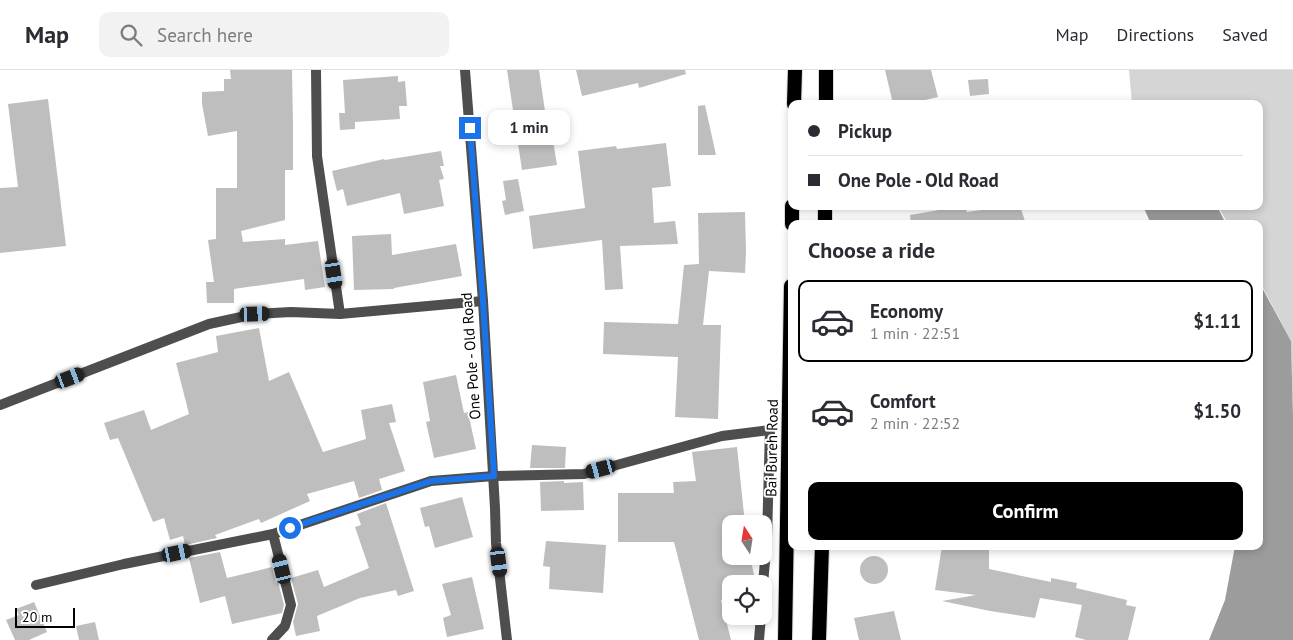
<!DOCTYPE html>
<meta charset="utf-8">
<style>
body{margin:0;font-family:"PT Sans",sans-serif;background:#f2f2f3;color:#2b2b33;height:100vh;display:flex;flex-direction:column;font-size:19px;white-space:nowrap}
*{box-sizing:border-box;margin:0}
p{font-size:16px;color:#7c7c81}
.icon{flex:none;width:28px;height:28px;fill:none;stroke:currentColor;stroke-width:2;stroke-linecap:round;stroke-linejoin:round}
.map{position:relative;flex:1;overflow:hidden}
.details{position:absolute;left:788px;top:150px;width:475px;height:330px;display:flex;flex-direction:column;background:#fff;border-radius:10px;box-shadow:0 2px 8px #0003}
.details>*{flex:none}
.top-card{position:absolute;left:788px;top:30px;width:475px;height:110px;border-radius:10px;box-shadow:0 2px 8px #0003;display:grid;align-content:center;height:110px;padding:0 20px;background:#fff}
.needle{width:32px;rotate:348deg}
.controls{position:absolute;left:722px;top:445px;display:grid;gap:10px}
.controls a{display:grid;place-items:center;width:50px;height:50px;border-radius:10px;background:#fff;box-shadow:0 2px 8px #0003;font-size:25px}
.scale{position:absolute;left:15px;bottom:12px;width:60px;box-sizing:border-box;padding-left:5px;border:2px solid #000;border-top:0;font-size:14px;line-height:18px;white-space:nowrap;color:#000;-webkit-text-stroke:4px #fff;paint-order:stroke}
.end{position:absolute;width:22px;height:22px;margin:-11px;border:6px solid #1a73e8;background:#fff;box-shadow:0 0 0 2px #fff}
.from{border-radius:50%}
.bubble{position:absolute;height:35px;border-radius:10px;background:#fff;box-shadow:0 2px 8px #0003;font-size:16px;font-weight:700;line-height:35px;text-align:center}
.car{position:absolute;width:15px;height:30px;margin:-15px -8px;border-radius:6px;box-shadow:0 0 4px 1px #0007;background:linear-gradient(#222 24%,#8ab4d8 0 40%,#222 0 76%,#8ab4d8 0 86%,#222 0)}
.top-card b{display:flex;align-items:center;gap:18px;height:48px;font-size:19px}
.top-card b+b{border-top:1px solid #e1e1e2}
.top-card i{width:12px;height:12px;background:#2b2b33}
ul{padding:0;list-style:none}
li{display:flex;align-items:center;gap:15px;height:82px;margin:0 10px 8px;padding:0 10px;border:2px solid transparent;border-radius:10px}
li div{flex:1}
li b{display:block;font-size:19px}
li em{font-style:normal;font-weight:700}
li.on{border-color:#000}
li>.icon{width:45px;height:45px;stroke-width:1.5}
h2{padding:0 20px;font-size:22px;line-height:60px}
.cta{display:flex;gap:10px;margin-top:auto;padding:10px 20px}
.cta a{flex:1;height:58px;border-radius:10px;background:#000;color:#fff;font-size:20px;font-weight:700;line-height:58px;text-align:center}
header{display:flex;align-items:center;gap:30px;box-sizing:border-box;height:70px;padding:0 25px;background:#fff;border-bottom:1px solid #e1e1e2}
header strong{font-size:24px}
nav{display:flex;gap:28px;margin-inline-start:auto;font-size:18px}
.search{width:350px;height:45px;background:#f2f2f3;display:flex;align-items:center;gap:12px;box-sizing:border-box;padding:0 18px;border-radius:10px;color:#7c7c81;font-size:19px}
.map>svg:first-child{display:block}
.green{fill:#d5d5d5}
.water{fill:#9c9c9c}
.building{fill:#bebebe}
.lines{fill:none;stroke-linecap:round;stroke-linejoin:round}
.trunk-casing{stroke:#dbdbdb;stroke-width:16}
.minor{stroke:#4e4e4e;stroke-width:10}
.tertiary{stroke:#4e4e4e;stroke-width:10}
.trunk{stroke:#000;stroke-width:14}
.route{stroke:#1a73e8;stroke-width:6}
.labels{text-anchor:middle;stroke-width:4;stroke-linejoin:round;paint-order:stroke}
.street-label{font-size:15px;fill:#000;stroke:#fff}
</style>
<header>
<strong>Map</strong>
<div class="search"><svg class="icon" aria-label="search" viewBox="0 0 24 24"><circle cx="10" cy="10" r="6"/><path d="M15 15l6 6"/></svg>Search here</div>
<nav><a>Map</a><a>Directions</a><a>Saved</a></nav>
</header>
<div class="map">
<svg width="1293" height="570" viewBox="0 0 1293 570">
<rect width="100%" height="100%" fill="#fff"/>
<path class="green" d="M1129 0H1293V346L1291 271 1259 210V154H1228L1218 136H1259V34H1132Z"/>
<path class="water" d="M1143 136H1217L1226 154H1151Z
M1259 212 1291 271 1293 346V570H1209L1225 530 1235 476H1259Z"/>
<path class="building" d="M230 0H292L293 55V100H285V150L241 161 243 172 285 169V175L318 171 325 217 305 220 304 209 234 219V233H207L206 212H214L208 170 216 169V118H237V61L208 66 202 34V22L224 21V9H231Z
M507 0H539L545 41 548 40 557 95 522 100Z
M576 0H685L686 4 639 18 638 13 582 26Z
M885 0H931L938 27 908 34H893Z
M398 6V12L405 11 407 36H399L400 49 355 52V59L340 60 339 43H345L343 10Z
M988 9 989 24 970 26 968 10Z
M48 29 66 176 0 183V118L18 117 8 34Z
M705 35 716 85H698V36Z
M666 73 671 116 652 118 654 153 675 151 678 174 620 176 623 219 605 220 602 170 533 179 529 146 585 138 578 81 616 76 617 79Z
M441 81 444 96H440L444 109 439 110 444 136 404 144 400 123 347 136 343 119 337 121 332 101 384 89 385 90Z
M518 109 524 141 505 145 502 131 506 130 503 111Z
M962 136H965L967 142 982 140 981 136H1020L1026 154H911L910 145Z
M745 142 746 182 745 203 709 201 703 255H721L718 349 675 347 678 287 603 284 604 252 678 254 684 195 699 194 698 143Z
M391 164 392 185 456 174 462 206 394 218V219L354 220 352 166Z
M259 258 269 311 289 302 323 382 366 369 361 340 392 334 396 352 389 353 405 401 379 409 382 420 359 428 354 411 307 424 310 431 261 453 259 449 215 465 217 468 185 475 183 466 170 470 164 448 153 452 118 368 110 370 104 353 144 340 151 360 189 344 176 293 218 282 216 266Z
M456 305 464 343 468 342 476 379 434 388 426 352 430 351 423 312Z
M532 375 566 377 565 398H530Z
M737 377 745 454H731V486H750L756 514H731V528L721 530 731 570H699L674 472H618V423H674L673 412 696 411 692 382Z
M564 411V413L583 412 584 440 541 441 540 412Z
M462 427 473 467 435 478 429 456 425 457 420 438Z
M386 433 414 521 398 526 396 520 360 528 317 546 320 561 296 566 293 552 298 534 291 508 318 500 324 517 369 498 355 457 361 455 357 444Z
M546 471 606 475 603 523 549 519 550 497 543 496Z
M942 476H989V499L1051 512V508L1077 513 1076 518 1127 530 1126 535 1136 537 1128 570H1086L1075 567 1082 535 1040 528 1035 548 990 541 942 531 976 525 935 520Z
M220 482 227 508 272 497 276 513 278 512 284 535 282 543 232 554 225 526 200 533 189 488Z
M860 500a14 14 0 1 1 28 0a14 14 0 1 1-28 0Z
M472 507 484 559 447 567 443 548 451 545 442 514Z
M34 532 47 562 29 570H15L6 550 19 545 16 539Z
M894 541 901 570H859L854 548Z
M95 552 99 570H79L76 556Z"/>
<g class="lines">
<g class="trunk-casing">
<path id="trunk" d="M794 34 795 0
M826 34V0
M792 154V136
M825 154V136
M785 570 791 216
M819 570 822 476"/>
</g>
<path class="minor" d="M316 0 317 86 340 244
M0 335 209 254 255 244 291 242 340 244 483 231
M36 515 124 494 273 464 431 411 494 406 584 404 722 366 770 360 767 468 763 514
M272 570 285 556 291 535 273 464
M759 570 761 546"/>
<path class="tertiary" d="M465 0 483 231 495 438 496 473 507 570"/>
<use href="#trunk" class="trunk"/>
</g>
<g class="lines">
<path class="route" d="M290 458 431 411 494 406 483 231 470 58"/>
</g>
<g class="labels">
<g class="street-label">
<text transform="translate(471 286) rotate(-94)" y="5">One Pole - Old Road</text>
<text transform="translate(772 378) rotate(-89)" y="5">Bai Bureh Road</text>
</g>
</g>
</svg>
<div class="controls">
<a><svg class="needle" viewBox="-14 -14 28 28"><path d="M0-13l5 13h-10z" fill="#e53935"/><path d="M0 13l5-13h-10z" fill="#7c7c81"/></svg></a>
<a><svg class="icon" aria-label="locate" viewBox="0 0 24 24"><circle cx="12" cy="12" r="6"/><path d="M12 2v4M12 18v4M2 12h4M18 12h4"/></svg></a>
</div>
<div class="scale">20 m</div>
<i class="end from" style="left:290px;top:458px"></i>
<i class="end" style="left:470px;top:58px"></i>
<div class="bubble" style="left:488px;top:40px;width:82px">1 min</div>
<i class="car" style="left:334px;top:204px;rotate:171deg"></i>
<i class="car" style="left:255px;top:244px;rotate:88deg"></i>
<i class="car" style="left:70px;top:308px;rotate:69deg"></i>
<i class="car" style="left:601px;top:399px;rotate:255deg"></i>
<i class="car" style="left:177px;top:483px;rotate:78deg"></i>
<i class="car" style="left:499px;top:492px;rotate:173deg"></i>
<i class="car" style="left:282px;top:499px;rotate:346deg"></i>
<div class="top-card">
<b><i class="from"></i>Pickup</b>
<b><i></i>One Pole - Old Road</b>
</div>
<section class="details">
<h2>Choose a ride</h2>
<ul>
<li class="on"><svg class="icon" aria-label="car" viewBox="0 0 24 24"><path d="M5 17H2v-5l4-1 3-4h7l3 4 3 1v5h-3M9 17h6M6 11h13"/><circle cx="7" cy="17" r="2"/><circle cx="17" cy="17" r="2"/></svg><div><b>Economy</b><p>1 min · 22:51</p></div><em>$1.11</em></li>
<li><svg class="icon" aria-label="car" viewBox="0 0 24 24"><path d="M5 17H2v-5l4-1 3-4h7l3 4 3 1v5h-3M9 17h6M6 11h13"/><circle cx="7" cy="17" r="2"/><circle cx="17" cy="17" r="2"/></svg><div><b>Comfort</b><p>2 min · 22:52</p></div><em>$1.50</em></li>
</ul>
<div class="cta"><a>Confirm</a></div>
</section>
</div>
